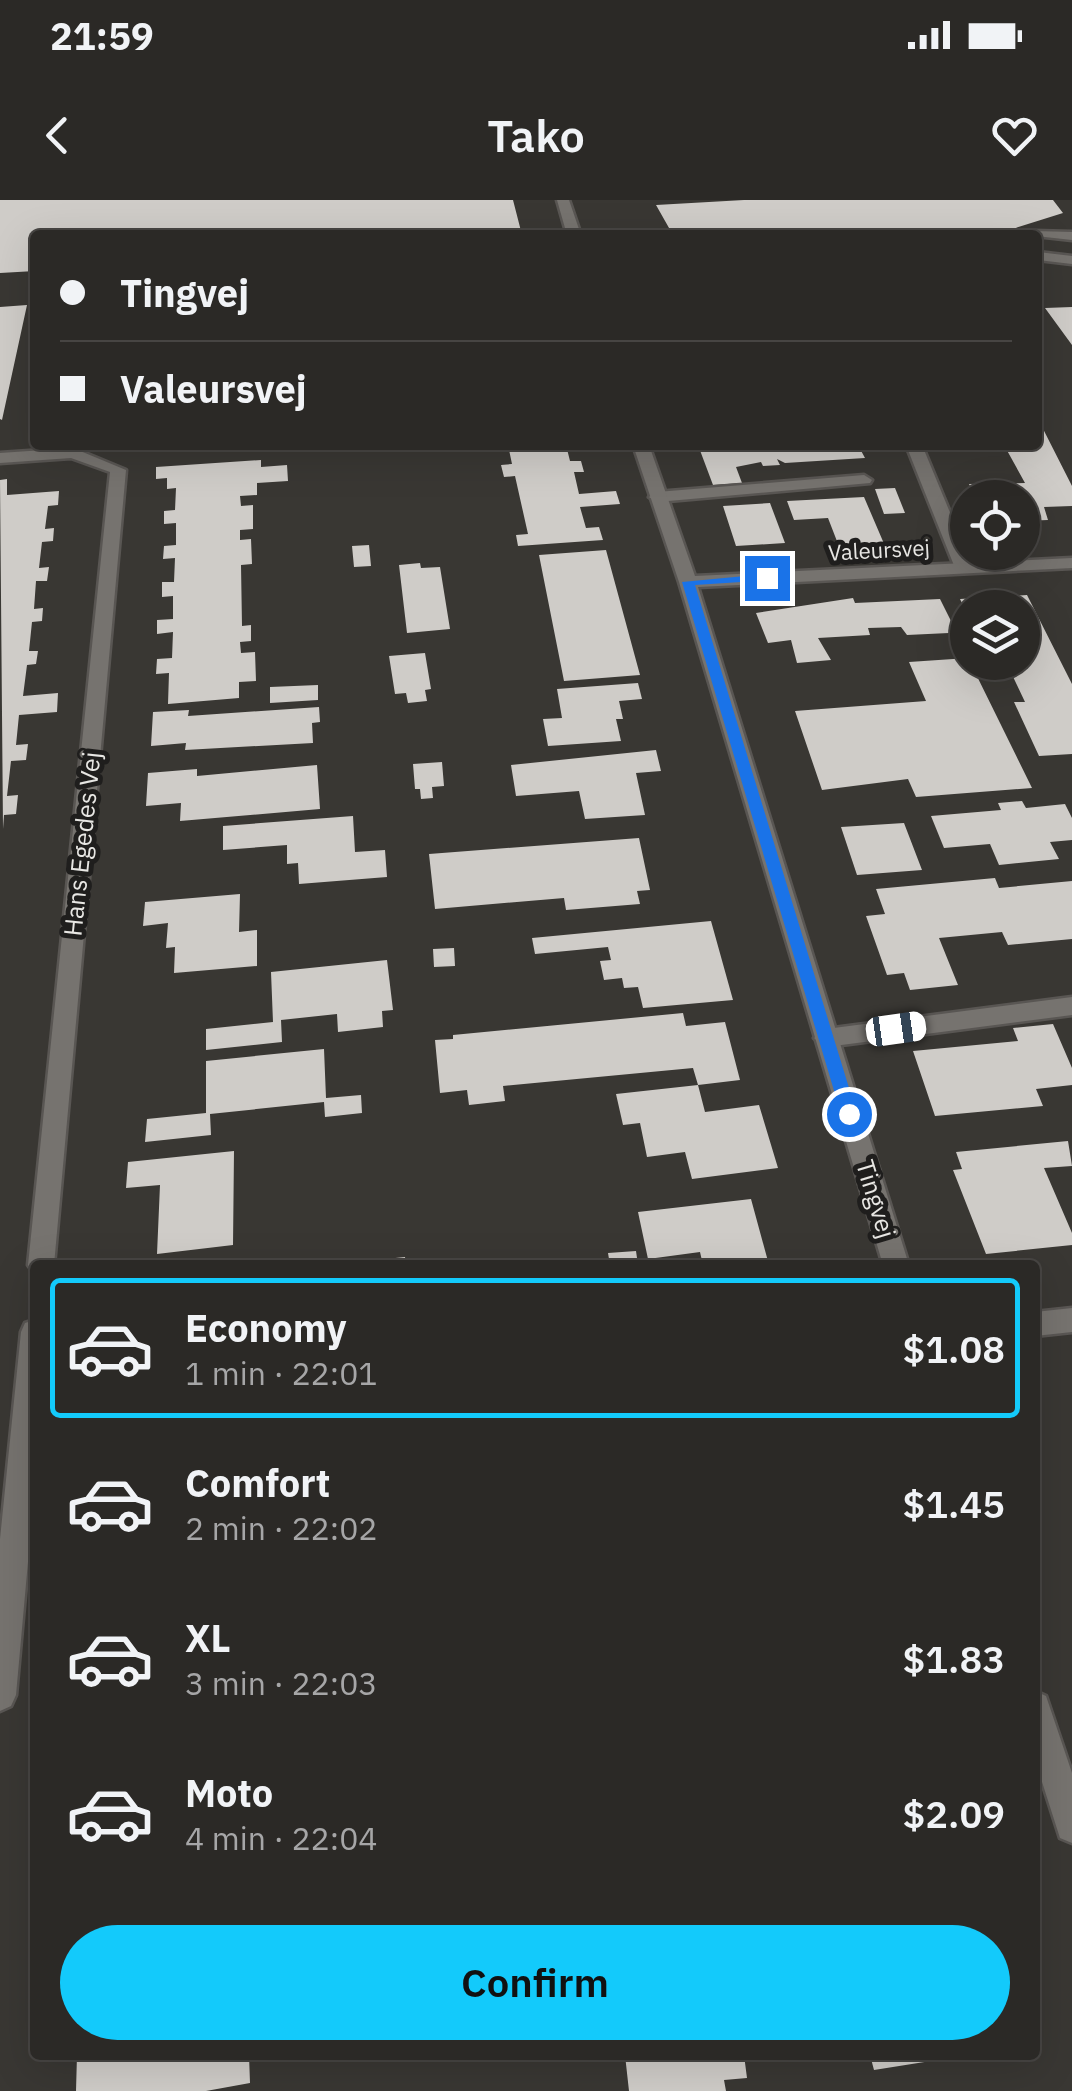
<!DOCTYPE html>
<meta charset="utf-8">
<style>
body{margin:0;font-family:"IBM Plex Sans",sans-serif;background:#373532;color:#f1f3f6;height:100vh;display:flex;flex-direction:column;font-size:38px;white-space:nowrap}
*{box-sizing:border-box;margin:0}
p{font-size:32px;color:#a6a6a7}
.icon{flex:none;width:55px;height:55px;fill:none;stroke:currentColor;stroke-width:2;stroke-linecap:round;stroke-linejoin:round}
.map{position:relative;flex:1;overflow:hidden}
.sheet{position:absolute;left:30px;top:1060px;width:1010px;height:800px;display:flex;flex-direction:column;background:#2b2926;border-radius:10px;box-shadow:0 10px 40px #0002,0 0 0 2px #474543}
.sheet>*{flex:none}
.top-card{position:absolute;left:30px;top:30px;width:1012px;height:220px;border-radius:10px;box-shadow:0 10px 40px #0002,0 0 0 2px #474543;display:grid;align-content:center;height:220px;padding:0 30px;background:#2b2926}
.buttons{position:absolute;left:950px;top:280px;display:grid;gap:20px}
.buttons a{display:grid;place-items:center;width:90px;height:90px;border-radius:50%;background:#2b2926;box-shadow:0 10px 40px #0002,0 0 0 2px #474543;font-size:50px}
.end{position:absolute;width:45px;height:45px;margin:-22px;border:12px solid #1a73e8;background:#fff;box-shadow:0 0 0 5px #fff}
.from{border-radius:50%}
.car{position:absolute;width:30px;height:60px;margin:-30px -15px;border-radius:12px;box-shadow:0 0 8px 2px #0007;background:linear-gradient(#fff 24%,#345 0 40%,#fff 0 76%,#345 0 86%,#fff 0)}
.top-card b{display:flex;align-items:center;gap:35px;height:95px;font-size:38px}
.top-card b+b{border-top:2px solid #474543}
.top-card i{width:25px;height:25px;background:#f1f3f6}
ul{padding:18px 0 0;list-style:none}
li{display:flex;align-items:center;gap:30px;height:140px;margin:0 20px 15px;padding:0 10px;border:5px solid transparent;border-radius:10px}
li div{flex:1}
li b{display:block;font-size:38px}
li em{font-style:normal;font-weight:600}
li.active{border-color:#13cafb}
li>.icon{width:90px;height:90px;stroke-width:1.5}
.primary-button{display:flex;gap:20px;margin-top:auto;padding:20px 30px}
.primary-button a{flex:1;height:115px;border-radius:60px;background:#13cafb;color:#111;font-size:40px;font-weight:600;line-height:115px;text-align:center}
.status{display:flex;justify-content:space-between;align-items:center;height:70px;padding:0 50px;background:#2b2926;direction:ltr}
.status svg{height:28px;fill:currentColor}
header{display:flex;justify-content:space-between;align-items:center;height:130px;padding:0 30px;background:#2b2926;font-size:45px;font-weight:600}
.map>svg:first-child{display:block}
.building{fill:#cfccc8}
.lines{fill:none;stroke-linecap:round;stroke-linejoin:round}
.lane-casing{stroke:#595653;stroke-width:5}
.street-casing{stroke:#595653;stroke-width:5}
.lane{fill:#76736f;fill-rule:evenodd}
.street{fill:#76736f;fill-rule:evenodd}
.route{fill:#1a73e8}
.labels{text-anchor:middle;stroke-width:10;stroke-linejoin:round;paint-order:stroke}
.far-street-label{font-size:22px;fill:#e8e7e4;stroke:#1f1e1d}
.street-label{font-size:25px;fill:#e8e7e4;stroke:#1f1e1d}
</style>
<div class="status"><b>21:59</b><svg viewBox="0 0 49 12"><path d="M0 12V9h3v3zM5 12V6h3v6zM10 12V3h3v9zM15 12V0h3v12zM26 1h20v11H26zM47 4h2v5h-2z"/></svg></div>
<header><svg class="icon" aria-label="back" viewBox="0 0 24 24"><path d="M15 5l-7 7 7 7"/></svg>Tako<svg class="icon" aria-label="heart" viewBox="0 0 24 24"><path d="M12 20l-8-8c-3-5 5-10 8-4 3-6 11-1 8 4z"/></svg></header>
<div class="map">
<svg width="1072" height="1891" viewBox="0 0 1072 1891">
<rect width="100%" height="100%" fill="#393733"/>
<path class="building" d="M0 0H513L522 35H35V71L0 73Z
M744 0H1053L1063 13 993 35H673L656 5Z
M27 105 2 220 0 219V107Z
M1072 107V145L1045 108Z
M1038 219 1072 286V306L1044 307 1048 320 1022 321V298H976L969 284 1025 283 1004 245H1038Z
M508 245H566L570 261H581L584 272H574L579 294 616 291 620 304 580 307 586 328 599 327 603 340 518 346 516 335 528 334 515 276 504 277 501 265 512 264Z
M698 245H858L865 258 785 263 777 259 780 265 763 266 761 262 736 267 742 283 713 285Z
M261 260V267L287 265 288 281 257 283V295L240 296 241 306 253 305V329L240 330V340L251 339 252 364 241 365 242 426 251 425V441L240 442 241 453 255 452 256 481 239 482V498L168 504 169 473 156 474 157 459 172 458 173 432 157 434V420L173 419V396L162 397V382H174L175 358 163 359 164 346 176 345V323L164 324V311L175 310 176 288 167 289V278L156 279V267Z
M7 279V295L59 291 58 305 48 306 45 329 54 328 53 341 42 342 39 368 49 367 47 381H36L34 409 43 408 42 421 32 422 29 451H38L36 464 27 465 23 496 58 493 57 512 19 515 16 545 28 544 26 560 11 561 7 596 18 595 16 614 4 615 3 629 0 280Z
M895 288 905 313 884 314 875 289Z
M864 297 885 346 840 349 828 318 794 320 787 301Z
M770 303 785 343 736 346 723 306Z
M369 345 371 366 354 367 352 346Z
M606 350 640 475 564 481 539 355Z
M420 363 421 368 440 367 450 429 407 433 399 365Z
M1027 395 1072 484V554L1039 556 1014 502H1025L1006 462H1022V408H968V416L960 399Z
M853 398 855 403 940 399 951 421 962 420 968 430V451H962L949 433 907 435 901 427 868 428 870 435 818 438 831 460 797 463 791 440 768 443 756 413Z
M425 453 431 489 425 490 427 501 408 503 406 493 395 494 389 456Z
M968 458 1032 588 916 597 908 579 822 590 795 511 926 501 909 462Z
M638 483 642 499 619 501 623 519H616L621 541 548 546 543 519 562 518 557 489Z
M318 485V500L270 503V487Z
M319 507 320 522 312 523 313 543 185 550 186 543 151 546 153 512 189 510 188 516Z
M656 550 661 571 636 573 645 615 585 619 579 591 516 596 511 565Z
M442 562 444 586 432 587 433 598 421 599 420 589H415L413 564Z
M317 565 320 609 180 621 181 603 146 606 148 573 197 569V576Z
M1022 601 1026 608 1065 604 1072 618V640L1050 642 1059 659 999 665 990 644 944 648 931 616 1001 610 998 603Z
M353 616 355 652 385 650 387 677 299 684 298 663 287 664V645L223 650V626Z
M904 623 922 670 857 675 841 627Z
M639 638 650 690 637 691 640 704 566 710 564 698 435 709 429 654Z
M995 678 999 688 1072 681V739L1008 745 1002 732 939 738 958 785 910 790 904 773 887 775 866 716 885 714 876 689Z
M240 694 239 732 257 730V766L174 773 175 747 166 748 168 723 143 726 145 702Z
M711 721 733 800 643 808 638 787 624 788 622 778 604 780 600 761 611 760 608 747 535 754 532 738Z
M454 748 455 766 434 767 433 749Z
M387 760 393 810 382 811 383 827 338 832 337 814 281 820 282 842 206 850V829L273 822 271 772Z
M683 813 686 826 725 822 740 880 698 885 693 868 503 886 505 901 469 905 467 890 440 893 435 840 453 839V835Z
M1053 824 1072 868V885L1036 889 1043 906 935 916 913 851 1018 841 1013 828Z
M324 849 326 898 361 895 362 913 325 917 324 902 210 914 211 935 145 942 147 919 206 913V861Z
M698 885 705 912 759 905 778 968 692 979 685 952 647 957 640 923 623 925 616 894Z
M1068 941 1072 966 1044 968 1072 1033V1045L986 1054 953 970 962 969 956 952Z
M234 951 233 1045 157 1054 160 985 126 988 128 962Z
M751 999 769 1065H703L700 1052 648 1059 638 1012Z
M636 1051 638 1065H610L608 1053Z
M405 1057 406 1065H357V1062Z
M77 1855H249L250 1883 206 1891H76Z
M625 1855H744L747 1878 724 1880 726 1891H629Z
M870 1855H956V1857L874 1870Z"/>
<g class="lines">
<g class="lane-casing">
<path id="lane" d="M1034 31 1072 32V40L1027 35Z
M1038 52 1072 56V64L1038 60Z
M906 245H922L973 368 970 372 955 368Z
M864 275 872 280 870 283 657 302 649 297 657 292Z
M1072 797V815L826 847 814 838 826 829Z"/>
</g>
<g class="street-casing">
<path id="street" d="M557 0H569L581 35H567Z
M633 245H649L695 376 1072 358V368L698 387 909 1065H883L679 382Z
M73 248 126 270 54 1065H35V1074L28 1065 110 272 71 258 0 263V253Z
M1072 1108V1132L1035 1136V1112Z
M35 1120V1284L16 1495 11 1506 0 1511V1339L21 1132 25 1123Z
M1035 1491 1046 1496 1072 1573V1643L1060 1638 1035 1560Z"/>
</g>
<use href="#lane" class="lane"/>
<use href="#street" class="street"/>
</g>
<path class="route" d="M767 374 771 380 695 385 857 914 849 920 841 914 682 382Z"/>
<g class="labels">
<g class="far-street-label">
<text transform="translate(879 350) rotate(-3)" y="8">Valeursvej</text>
</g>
<g class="street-label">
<text transform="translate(82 644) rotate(-84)" y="9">Hans Egedes Vej</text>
<text transform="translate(876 999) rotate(73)" y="9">Tingvej</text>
</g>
</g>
</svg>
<div class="buttons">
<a><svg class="icon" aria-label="locate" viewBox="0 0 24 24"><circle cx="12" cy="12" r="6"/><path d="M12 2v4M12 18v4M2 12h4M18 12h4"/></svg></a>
<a><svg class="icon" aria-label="layers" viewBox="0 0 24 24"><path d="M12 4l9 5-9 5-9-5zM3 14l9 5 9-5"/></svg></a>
</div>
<i class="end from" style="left:849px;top:914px"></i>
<i class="end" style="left:767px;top:378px"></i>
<i class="car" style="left:896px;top:829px;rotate:82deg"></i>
<div class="top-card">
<b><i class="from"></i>Tingvej</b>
<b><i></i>Valeursvej</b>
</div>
<section class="sheet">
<ul>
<li class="active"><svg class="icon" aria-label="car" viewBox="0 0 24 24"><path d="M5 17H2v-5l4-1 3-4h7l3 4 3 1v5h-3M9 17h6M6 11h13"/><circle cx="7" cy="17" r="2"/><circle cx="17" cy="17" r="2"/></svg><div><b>Economy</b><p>1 min · 22:01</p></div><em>$1.08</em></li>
<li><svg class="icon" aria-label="car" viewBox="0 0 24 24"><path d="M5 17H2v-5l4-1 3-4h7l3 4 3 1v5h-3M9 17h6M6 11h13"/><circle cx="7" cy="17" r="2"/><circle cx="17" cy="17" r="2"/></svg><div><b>Comfort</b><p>2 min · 22:02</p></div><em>$1.45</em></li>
<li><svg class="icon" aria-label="car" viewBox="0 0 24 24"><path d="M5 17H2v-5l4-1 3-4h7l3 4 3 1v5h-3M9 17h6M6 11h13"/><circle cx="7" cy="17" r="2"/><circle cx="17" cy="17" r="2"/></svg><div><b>XL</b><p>3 min · 22:03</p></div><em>$1.83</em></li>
<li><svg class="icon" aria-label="car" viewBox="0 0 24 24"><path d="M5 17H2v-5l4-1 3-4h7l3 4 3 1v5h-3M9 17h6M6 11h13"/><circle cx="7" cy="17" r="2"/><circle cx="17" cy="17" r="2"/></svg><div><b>Moto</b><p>4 min · 22:04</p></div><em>$2.09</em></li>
</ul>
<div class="primary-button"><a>Confirm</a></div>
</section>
</div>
